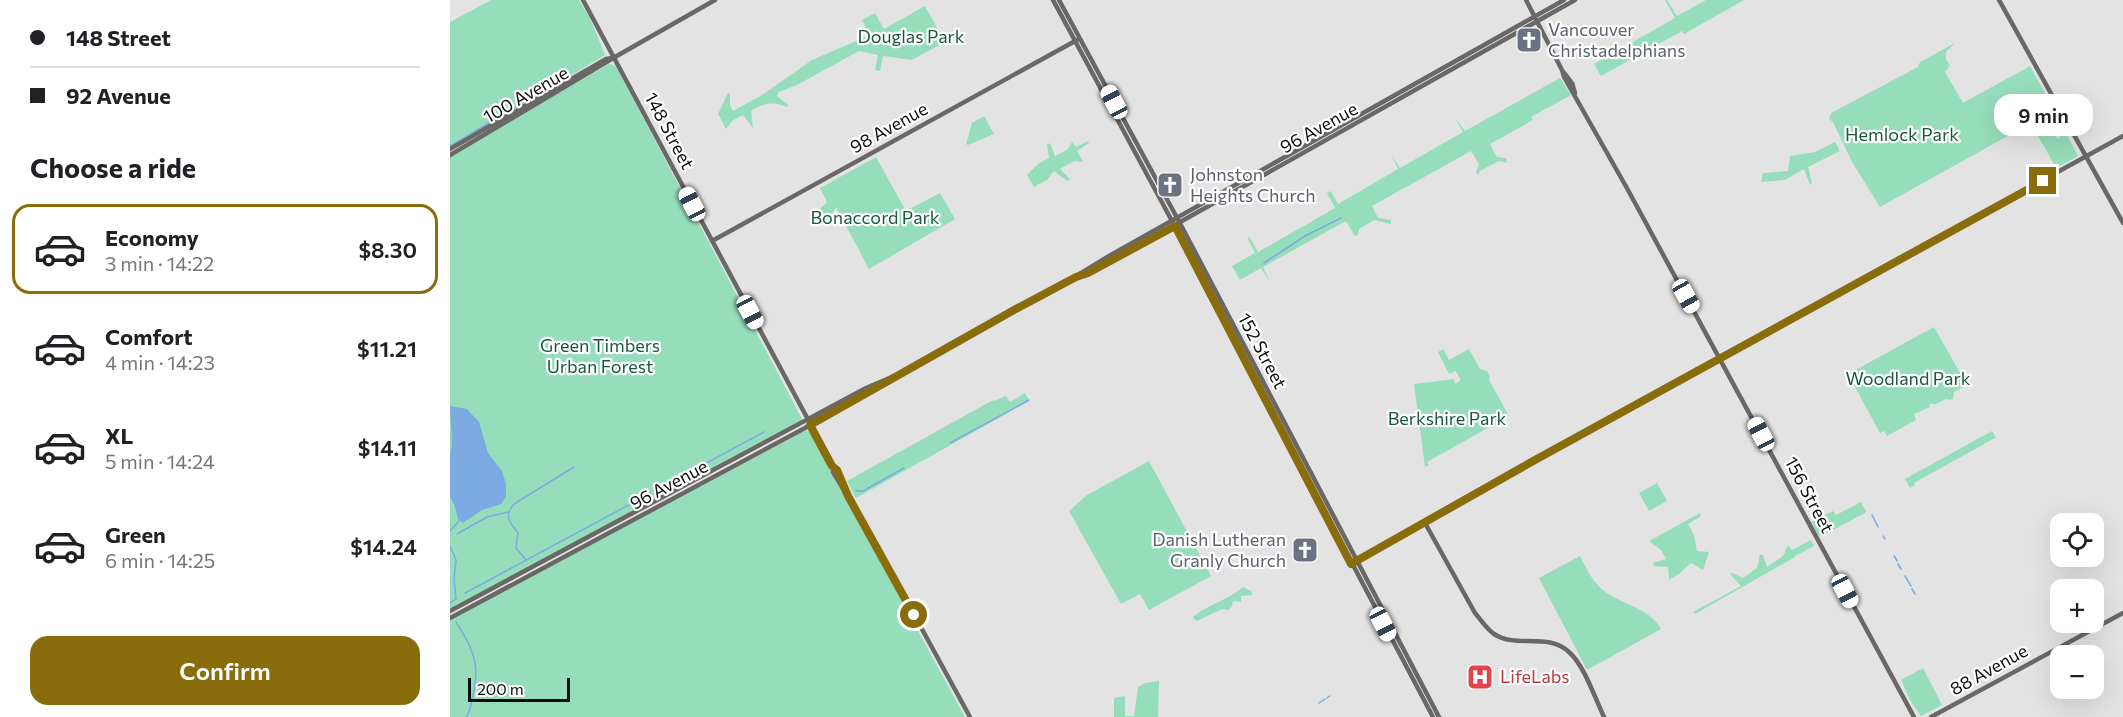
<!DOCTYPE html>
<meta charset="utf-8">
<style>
body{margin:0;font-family:Commissioner,sans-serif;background:#f6f6f6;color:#202124;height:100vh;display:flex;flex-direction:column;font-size:22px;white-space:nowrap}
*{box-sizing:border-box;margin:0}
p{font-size:20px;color:#757577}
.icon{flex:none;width:33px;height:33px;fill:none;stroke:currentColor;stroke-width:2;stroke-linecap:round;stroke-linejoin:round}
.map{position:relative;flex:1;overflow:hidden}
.drawer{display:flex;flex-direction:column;background:#fff;width:450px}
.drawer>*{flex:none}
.banner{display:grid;align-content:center;height:132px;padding:0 30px;background:#fff}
.buttons{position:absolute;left:1600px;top:513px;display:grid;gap:12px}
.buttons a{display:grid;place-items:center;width:54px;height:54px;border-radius:12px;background:#fff;box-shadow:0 6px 24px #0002;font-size:30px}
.scale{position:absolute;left:18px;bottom:15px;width:102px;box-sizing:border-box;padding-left:6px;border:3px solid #0d0d0e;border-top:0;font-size:16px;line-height:21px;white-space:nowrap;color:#0d0d0e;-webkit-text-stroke:4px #fff;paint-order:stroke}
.end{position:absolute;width:27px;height:27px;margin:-14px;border:8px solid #896c0b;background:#fff;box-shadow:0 0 0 3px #fff}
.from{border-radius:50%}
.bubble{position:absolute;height:42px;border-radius:18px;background:#fff;box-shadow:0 6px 24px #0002;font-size:20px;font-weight:600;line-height:42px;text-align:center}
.car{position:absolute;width:18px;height:36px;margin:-18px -9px;border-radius:8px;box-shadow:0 0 4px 2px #0007;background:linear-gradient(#fff 24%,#345 0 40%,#fff 0 76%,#345 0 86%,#fff 0)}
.banner b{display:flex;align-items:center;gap:21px;height:57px;font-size:22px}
.banner b+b{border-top:2px solid #e0e0e0}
.banner i{width:15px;height:15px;background:#202124}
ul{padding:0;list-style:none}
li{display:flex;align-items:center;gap:18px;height:90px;margin:0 12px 9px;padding:0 18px;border:3px solid transparent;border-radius:18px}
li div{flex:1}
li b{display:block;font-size:22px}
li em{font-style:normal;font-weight:600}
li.current{border-color:#896c0b}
li>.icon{width:54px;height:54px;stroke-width:1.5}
h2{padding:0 30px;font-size:27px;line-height:72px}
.action{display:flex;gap:12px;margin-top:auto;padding:12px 30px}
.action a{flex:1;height:69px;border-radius:18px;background:#896c0b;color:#fff;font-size:24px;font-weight:600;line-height:69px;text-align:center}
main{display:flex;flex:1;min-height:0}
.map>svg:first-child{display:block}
.green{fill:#96debb}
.water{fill:#7caae2}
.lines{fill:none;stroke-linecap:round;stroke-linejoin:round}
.stream{stroke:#7caae2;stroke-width:1.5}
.secondary{stroke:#696867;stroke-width:4.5}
.route{stroke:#896c0b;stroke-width:8}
.labels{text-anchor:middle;stroke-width:4.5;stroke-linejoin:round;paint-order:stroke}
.worship-label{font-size:18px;fill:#5b616d;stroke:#fff;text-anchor:start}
.park-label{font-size:18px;fill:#19573e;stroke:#fff}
.street-label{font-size:18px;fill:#0d0d0e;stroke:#fff}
.health-label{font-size:18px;fill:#be3a42;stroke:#fff;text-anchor:start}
</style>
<main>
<section class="drawer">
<div class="banner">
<b><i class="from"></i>148 Street</b>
<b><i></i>92 Avenue</b>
</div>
<h2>Choose a ride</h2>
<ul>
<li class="current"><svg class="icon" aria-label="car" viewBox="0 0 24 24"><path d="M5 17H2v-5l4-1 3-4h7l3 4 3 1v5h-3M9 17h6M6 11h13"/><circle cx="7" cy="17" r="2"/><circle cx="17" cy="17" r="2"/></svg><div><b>Economy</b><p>3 min · 14:22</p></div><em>$8.30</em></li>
<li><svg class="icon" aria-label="car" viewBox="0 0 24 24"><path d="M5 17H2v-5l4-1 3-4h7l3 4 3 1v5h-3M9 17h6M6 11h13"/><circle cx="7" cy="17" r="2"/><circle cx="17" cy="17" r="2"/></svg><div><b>Comfort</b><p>4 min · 14:23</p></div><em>$11.21</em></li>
<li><svg class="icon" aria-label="car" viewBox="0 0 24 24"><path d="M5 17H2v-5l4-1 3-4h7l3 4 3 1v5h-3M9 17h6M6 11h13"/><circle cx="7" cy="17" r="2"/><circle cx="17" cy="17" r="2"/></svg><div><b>XL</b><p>5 min · 14:24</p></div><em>$14.11</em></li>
<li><svg class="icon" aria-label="car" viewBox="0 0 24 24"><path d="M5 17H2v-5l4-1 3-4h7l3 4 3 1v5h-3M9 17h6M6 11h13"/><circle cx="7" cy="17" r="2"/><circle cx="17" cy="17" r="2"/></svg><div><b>Green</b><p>6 min · 14:25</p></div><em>$14.24</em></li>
</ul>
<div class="action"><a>Confirm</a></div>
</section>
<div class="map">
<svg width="1673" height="717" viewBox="0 0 1673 717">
<rect width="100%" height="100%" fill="#e3e3e4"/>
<path class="green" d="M41 0H129L140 18 155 55 0 148V22Z
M1215 0H1217L1227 16 1256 0H1294L1234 34 1232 31 1151 76 1144 64 1225 18Z
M475 6 495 42 462 60 433 56 430 71 425 70 428 55 409 51 347 85 329 92 327 96 338 105 337 107C322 101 314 103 301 111L303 128 293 115 282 121 276 129 268 114 278 93 280 94V105L283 111 312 95 362 60 420 35 412 20 425 13 434 29Z
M1505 43 1496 52V59L1500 66 1495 72 1513 103 1580 66 1612 123 1609 125 1605 121 1596 126 1598 133 1604 134 1608 139 1610 138 1608 132 1614 129 1628 156 1606 168 1581 123 1430 207 1402 162 1383 122 1379 119 1381 113 1468 67 1470 62Z
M159 64 164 65 167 68 352 419 350 422 0 609V156Z
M1110 78 1121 95 1081 117 1083 120 1040 144 1047 157 1056 158 1057 163 1049 161 1030 171 1028 175 1026 172 1029 164 1021 151 922 206 928 218 941 220V224L924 220 909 229 908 235 905 236 896 221 813 267 820 282 811 268 790 280 782 266 805 253 798 239 799 236 808 252 885 208 877 193 881 191 888 204 948 169 941 154 950 168 1013 132 1005 118 1015 131Z
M534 116 544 134 518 145 516 144 522 123Z
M638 141 639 143 627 151 633 162 624 161 610 169 620 179 617 181 604 171 597 180 584 187 577 175 588 164 599 158 597 145 600 143 605 156 617 150 622 142 626 147Z
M1385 142 1390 151 1358 167 1362 183 1360 185 1354 169 1335 180 1311 182 1313 173 1338 171 1340 156 1365 152Z
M426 157 456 211 490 193 505 219 419 269 386 207 376 225 372 224 370 209 377 202 370 188Z
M1484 327 1517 385 1504 392 1503 399 1500 400 1496 399 1484 405 1483 403 1479 405 1480 407 1464 414 1466 420 1437 436 1434 431 1430 433 1398 374Z
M993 349 999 360 1019 349 1030 369 1037 371 1040 377 1039 380 1059 416C1031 431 1005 447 977 462L979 465 975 467 964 384 1004 379 1005 384 1011 380 1003 367 1005 371 999 374 988 352Z
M575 393 579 401 406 498 397 481 543 400 544 401 556 396 560 402Z
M356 430 360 433 515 717H0V620Z
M1542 431 1546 438 1543 439 1464 483 1465 485 1460 488 1455 479Z
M699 461 761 576 699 610 690 594 671 604 619 511 637 495Z
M1207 483 1217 501 1199 511 1189 493Z
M1411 502 1416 511 1415 513 1372 536 1368 535 1361 522 1383 511 1386 515Z
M1250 513 1251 516 1238 524 1244 535 1247 551 1259 552 1253 570 1241 563 1229 574 1219 580 1218 567 1204 566 1203 563 1216 559 1211 550 1199 541Z
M1361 540 1364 546 1345 556V557L1245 614 1243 612 1291 586 1280 574 1282 573 1293 578 1307 568 1310 555H1313L1317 567 1333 556 1338 545 1342 550Z
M1130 556C1136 568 1142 581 1153 590 1171 605 1199 607 1211 629L1137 670 1089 578Z
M793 587 801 591 803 595 791 596V602L783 601 782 606 779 610 772 609 747 621 744 619 743 617C758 604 779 600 793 587Z
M1473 668 1492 705 1471 716 1460 700 1451 680Z
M709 681 708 717H664V698L675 696V716H684L688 687 695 683Z"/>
<path class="water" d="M0 406 17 409 29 422 38 453 52 471 56 484V497L51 504 32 510 13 523 8 519 4 504 0 497V453C4 447 0 417 0 406Z"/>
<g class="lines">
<path class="stream" d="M0 146 97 88
M814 263 855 236 891 218
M500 443 579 400
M205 491 314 432
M406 491H413L454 468
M1422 515 1428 527
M0 531 9 521
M7 534 37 517 58 512
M1433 536 1435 539
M0 546 6 560 4 579 6 599 0 603
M1444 556 1447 561
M75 559 66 548 68 533C60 522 53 517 64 504L124 467
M1448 564 1451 569
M1455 576 1461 586
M1462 589 1465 594
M15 593 201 493
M6 622C24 650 31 666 22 699 21 705 20 712 16 717
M877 698 880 696
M869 703 875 699"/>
<path class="secondary" d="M133 0 383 466 387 470 398 496
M603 0 722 221 983 717
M609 0 732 227 989 717
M1076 0 1112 70 1122 83 1125 93
M1549 0 1673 223
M1112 70 1114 77 1178 190 1464 717
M0 149 156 59 162 58
M0 155 165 57 265 0
M262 241 627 40
M628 275 659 256 1114 0
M383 466V472L420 534 520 717
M975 523 1025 613C1031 620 1036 628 1044 634 1067 649 1097 632 1119 652 1134 665 1145 698 1154 717
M901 564 1085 460 1673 136
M0 611 416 388 449 374 626 277 637 273 675 253 1125 0
M0 618 355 428 444 377
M1481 717 1673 613"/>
</g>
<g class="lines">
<path class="route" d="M464 615 398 496 387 470 382 466 360 425 564 310 626 277 638 273 725 226 901 564 1085 460 1593 181"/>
</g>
<defs>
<g id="church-square" transform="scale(1.35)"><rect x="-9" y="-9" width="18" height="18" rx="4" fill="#6b7280" stroke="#fff"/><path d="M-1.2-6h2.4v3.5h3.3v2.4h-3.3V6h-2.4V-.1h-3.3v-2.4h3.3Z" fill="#fff"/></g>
<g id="hospital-square" transform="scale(1.35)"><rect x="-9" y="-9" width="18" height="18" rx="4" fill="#e0444e" stroke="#fff"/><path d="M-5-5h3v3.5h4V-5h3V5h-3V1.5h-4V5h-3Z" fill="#fff"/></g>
</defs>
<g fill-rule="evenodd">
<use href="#church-square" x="1079" y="40"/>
<use href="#church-square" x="720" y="185"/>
<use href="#church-square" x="855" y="550"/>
<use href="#hospital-square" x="1030" y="677"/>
</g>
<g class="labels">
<g class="worship-label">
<text x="1098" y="36">Vancouver<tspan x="1098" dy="21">Christadelphians</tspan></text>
<text x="740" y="181">Johnston<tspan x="740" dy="21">Heights Church</tspan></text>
<text x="836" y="546" text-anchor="end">Danish Lutheran<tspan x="836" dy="21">Granly Church</tspan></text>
</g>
<g class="park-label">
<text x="461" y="43">Douglas Park</text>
<text x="1452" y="141">Hemlock Park</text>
<text x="425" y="224">Bonaccord Park</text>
<text x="150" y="352">Green Timbers<tspan x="150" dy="21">Urban Forest</tspan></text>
<text x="1458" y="385">Woodland Park</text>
<text x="997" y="425">Berkshire Park</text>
</g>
<g class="street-label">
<text transform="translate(76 95) rotate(-30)" y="6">100 Avenue</text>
<text transform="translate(439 128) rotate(-29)" y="6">98 Avenue</text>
<text transform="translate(869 128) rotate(-29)" y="6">96 Avenue</text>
<text transform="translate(219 131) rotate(62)" y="6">148 Street</text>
<text transform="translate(812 351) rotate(62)" y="6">152 Street</text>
<text transform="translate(219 485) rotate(-28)" y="6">96 Avenue</text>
<text transform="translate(1359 495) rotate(62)" y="6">156 Street</text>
<text transform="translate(1539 670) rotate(-29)" y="6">88 Avenue</text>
</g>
<g class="health-label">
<text x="1050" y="683">LifeLabs</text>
</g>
</g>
</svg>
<div class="buttons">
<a><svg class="icon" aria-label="locate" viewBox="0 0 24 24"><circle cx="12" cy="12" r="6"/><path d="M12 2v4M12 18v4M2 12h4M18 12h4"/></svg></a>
<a>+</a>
<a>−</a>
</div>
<div class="scale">200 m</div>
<i class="end from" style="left:464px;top:615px"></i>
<i class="end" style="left:1593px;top:181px"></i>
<div class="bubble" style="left:1544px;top:94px;width:99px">9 min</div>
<i class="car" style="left:664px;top:102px;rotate:332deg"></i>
<i class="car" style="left:242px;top:204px;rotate:332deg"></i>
<i class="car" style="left:1236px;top:296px;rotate:151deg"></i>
<i class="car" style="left:300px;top:312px;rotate:152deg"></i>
<i class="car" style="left:1311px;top:434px;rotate:332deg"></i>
<i class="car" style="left:1395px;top:591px;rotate:152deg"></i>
<i class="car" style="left:933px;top:624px;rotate:153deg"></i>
</div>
</main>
